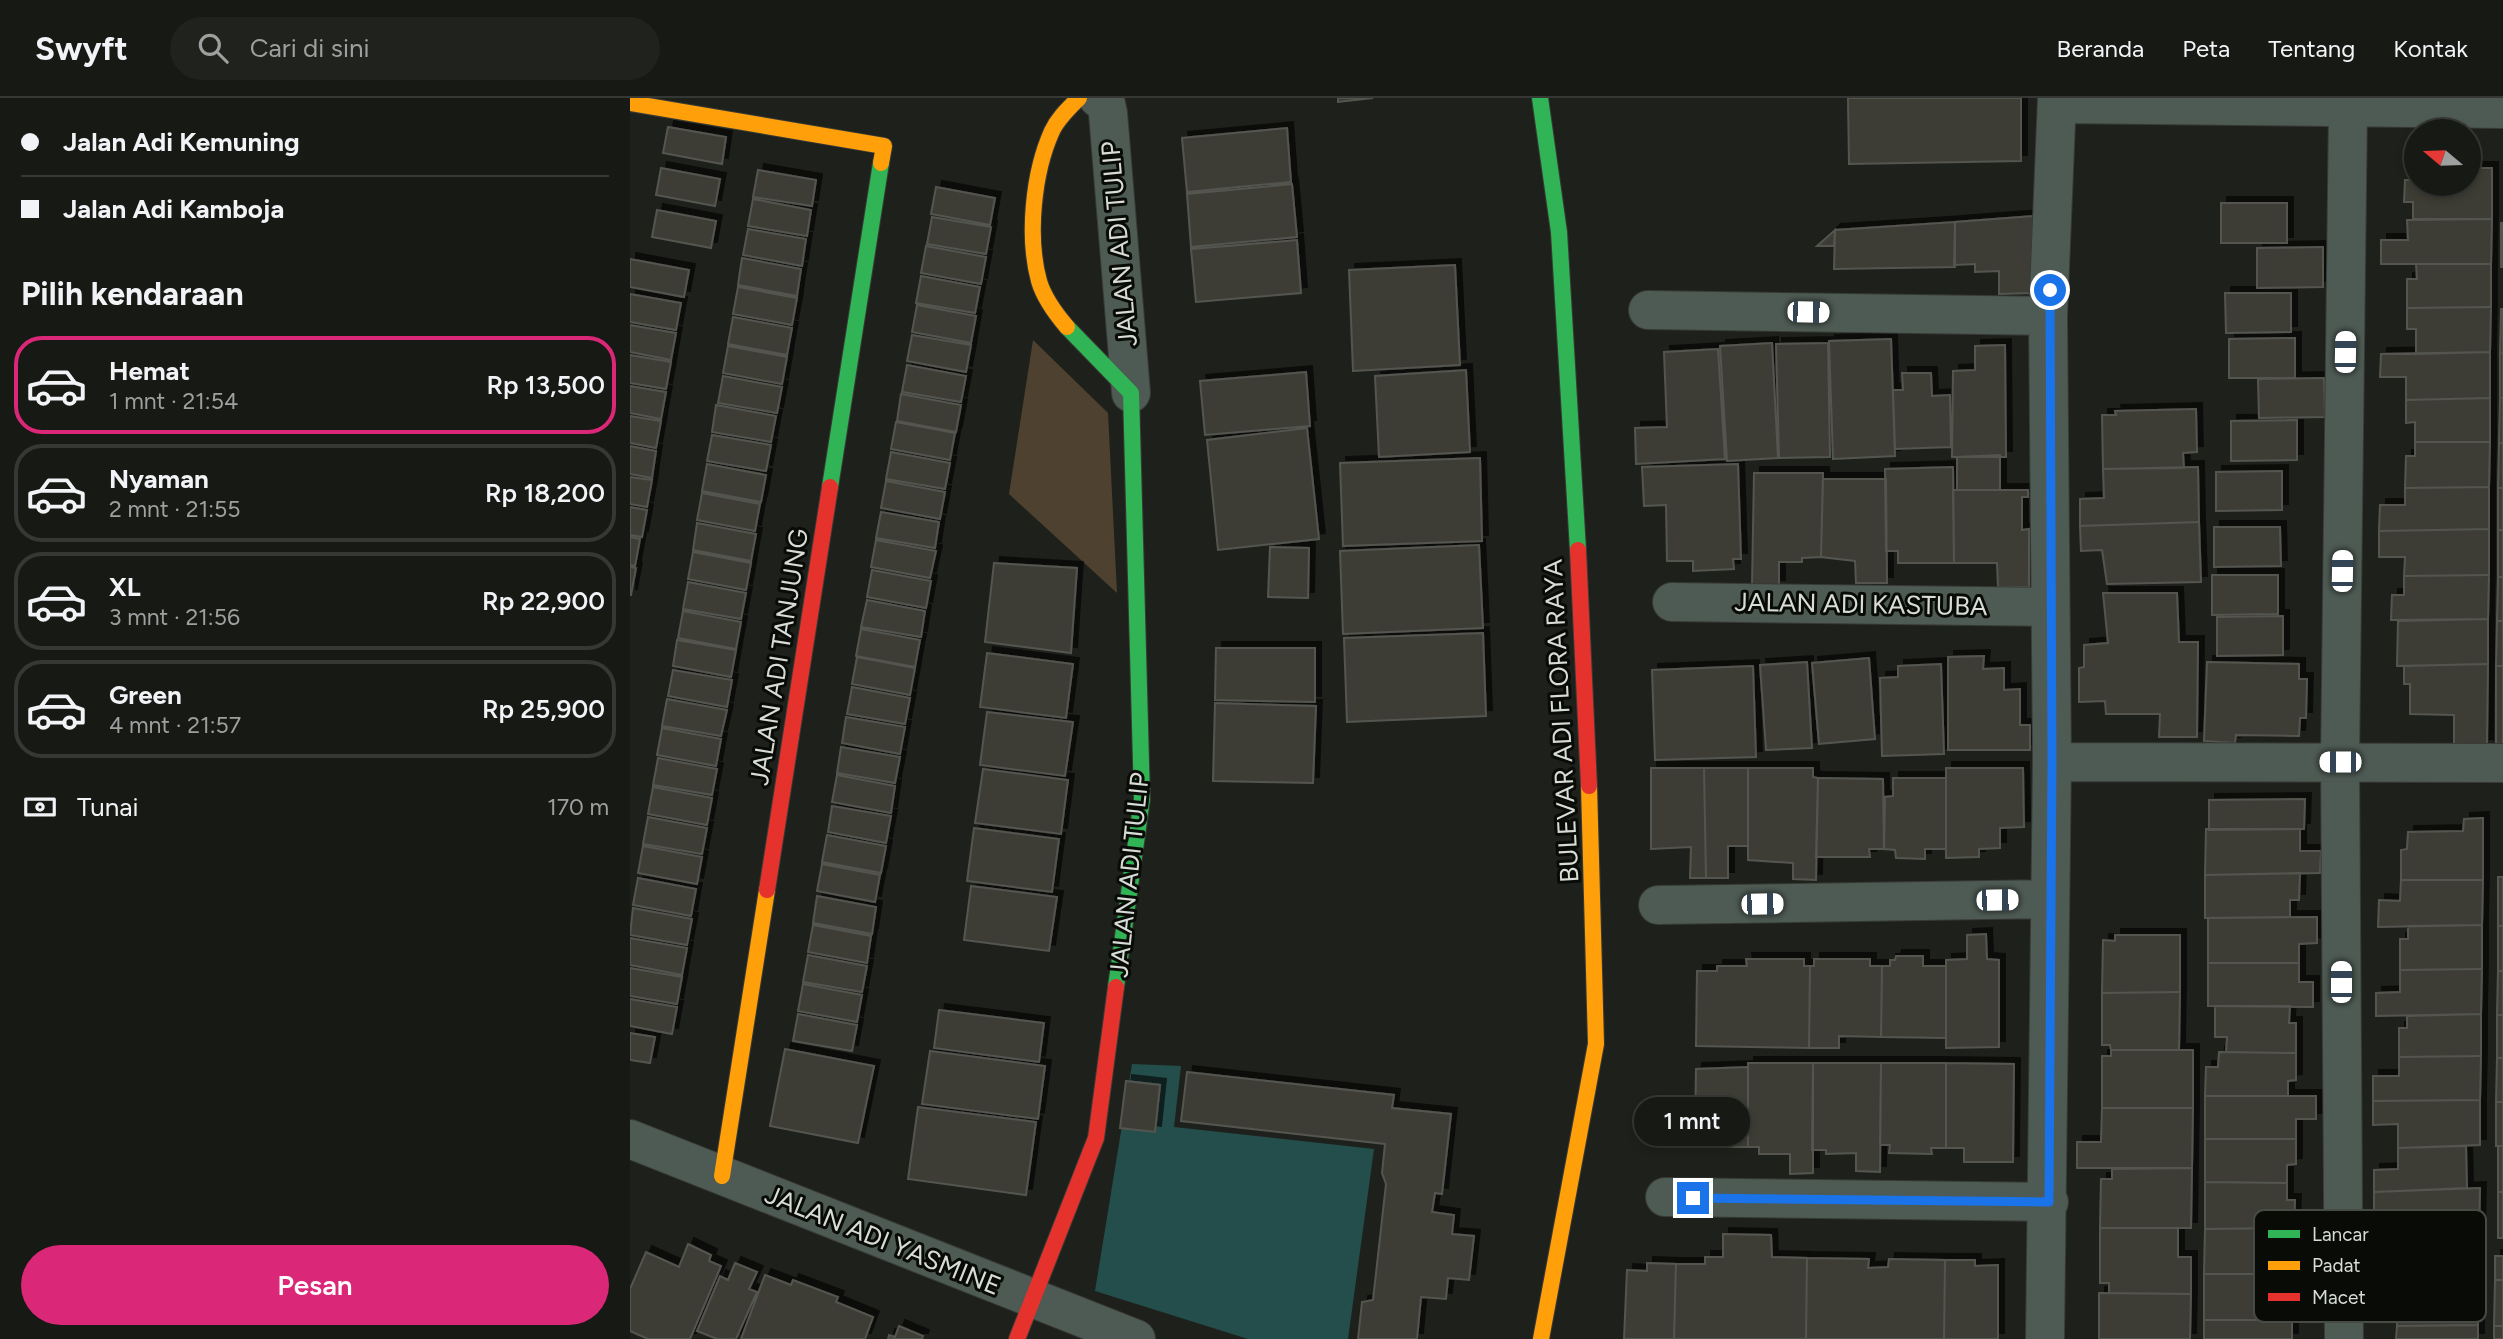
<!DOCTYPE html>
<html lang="id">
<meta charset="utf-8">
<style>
body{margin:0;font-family:Figtree,sans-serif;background:#1f221d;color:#f1f3f6;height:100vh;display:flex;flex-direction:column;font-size:26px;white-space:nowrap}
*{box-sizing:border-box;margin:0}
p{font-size:23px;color:#9ea0a0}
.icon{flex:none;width:38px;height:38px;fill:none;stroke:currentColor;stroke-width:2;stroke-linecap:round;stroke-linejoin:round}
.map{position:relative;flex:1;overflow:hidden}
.drawer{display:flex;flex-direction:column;background:#161914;width:630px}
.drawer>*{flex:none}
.guide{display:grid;align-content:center;height:154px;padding:0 21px;background:#161914}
.needle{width:46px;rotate:289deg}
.fabs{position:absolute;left:1774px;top:21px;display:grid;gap:14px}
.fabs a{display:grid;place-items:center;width:77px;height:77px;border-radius:50%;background:#161914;box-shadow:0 4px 10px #0003,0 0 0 2px #353834;font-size:35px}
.end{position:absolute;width:32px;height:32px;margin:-16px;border:9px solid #1a73e8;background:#fff;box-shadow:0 0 0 4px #fff}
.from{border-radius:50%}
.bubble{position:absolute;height:49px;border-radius:24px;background:#161914;box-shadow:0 4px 10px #0003,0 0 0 2px #353834;font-size:23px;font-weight:600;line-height:49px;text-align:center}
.car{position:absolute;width:21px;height:42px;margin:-21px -10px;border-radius:9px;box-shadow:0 0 5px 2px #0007;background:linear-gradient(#fff 24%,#345 0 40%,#fff 0 76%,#345 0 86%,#fff 0)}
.guide b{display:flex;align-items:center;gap:24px;height:66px;font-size:26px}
.guide b+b{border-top:2px solid #353834}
.guide i{width:18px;height:18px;background:#f1f3f6}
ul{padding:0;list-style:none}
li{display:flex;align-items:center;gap:21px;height:98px;margin:0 14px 10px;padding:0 7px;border:4px solid #353834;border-radius:28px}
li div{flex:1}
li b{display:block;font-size:26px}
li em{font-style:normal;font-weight:600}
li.selected{border-color:#db2777}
li>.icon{width:63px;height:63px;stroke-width:1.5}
h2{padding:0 21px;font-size:32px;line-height:84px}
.pay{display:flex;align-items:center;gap:18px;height:77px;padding:0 21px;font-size:26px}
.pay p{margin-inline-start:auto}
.button{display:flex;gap:14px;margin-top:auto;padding:14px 21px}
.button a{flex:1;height:80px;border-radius:42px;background:#db2777;color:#fff;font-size:28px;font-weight:600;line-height:80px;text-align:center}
header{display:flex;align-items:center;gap:42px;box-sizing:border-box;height:98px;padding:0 35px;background:#161914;border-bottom:2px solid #353834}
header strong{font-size:33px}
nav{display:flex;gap:38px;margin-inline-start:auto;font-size:24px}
.search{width:490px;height:63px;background:#1f221d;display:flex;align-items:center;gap:18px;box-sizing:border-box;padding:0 24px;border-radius:38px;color:#9ea0a0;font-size:26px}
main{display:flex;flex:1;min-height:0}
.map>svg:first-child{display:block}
.green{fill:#4e412f}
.water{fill:#244e4c}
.building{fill:#3d3e36;stroke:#545550;stroke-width:2;filter:url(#shadow)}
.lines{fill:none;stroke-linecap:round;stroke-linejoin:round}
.street-casing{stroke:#383a36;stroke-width:40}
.fast-casing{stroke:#383a36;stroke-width:18}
.slow-casing{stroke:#383a36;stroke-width:18}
.jam-casing{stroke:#383a36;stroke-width:18}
.street{stroke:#4e5a54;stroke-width:38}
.fast{stroke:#30b455;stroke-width:16}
.slow{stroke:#ff9f0a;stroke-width:16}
.jam{stroke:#e5322d;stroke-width:16}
.route{stroke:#1a73e8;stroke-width:9}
.labels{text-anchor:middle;stroke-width:6;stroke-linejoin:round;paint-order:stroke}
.street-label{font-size:26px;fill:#d8dcd6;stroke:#090b07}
.key{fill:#090b07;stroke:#474a45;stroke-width:2}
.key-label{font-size:19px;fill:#d8dcd6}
</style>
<header>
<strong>Swyft</strong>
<div class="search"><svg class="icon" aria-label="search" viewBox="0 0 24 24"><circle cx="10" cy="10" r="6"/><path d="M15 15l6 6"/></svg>Cari di sini</div>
<nav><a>Beranda</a><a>Peta</a><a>Tentang</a><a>Kontak</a></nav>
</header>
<main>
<section class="drawer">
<div class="guide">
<b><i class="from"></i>Jalan Adi Kemuning</b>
<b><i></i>Jalan Adi Kamboja</b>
</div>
<h2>Pilih kendaraan</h2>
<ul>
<li class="selected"><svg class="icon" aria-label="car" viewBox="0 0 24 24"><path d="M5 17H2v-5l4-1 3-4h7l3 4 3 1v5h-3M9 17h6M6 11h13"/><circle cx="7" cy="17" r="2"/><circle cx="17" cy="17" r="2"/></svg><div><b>Hemat</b><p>1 mnt · 21:54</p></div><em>Rp 13,500</em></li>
<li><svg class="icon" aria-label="car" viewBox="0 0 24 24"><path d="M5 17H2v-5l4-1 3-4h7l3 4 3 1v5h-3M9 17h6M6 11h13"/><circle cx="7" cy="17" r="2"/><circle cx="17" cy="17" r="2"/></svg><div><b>Nyaman</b><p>2 mnt · 21:55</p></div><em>Rp 18,200</em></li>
<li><svg class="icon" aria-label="car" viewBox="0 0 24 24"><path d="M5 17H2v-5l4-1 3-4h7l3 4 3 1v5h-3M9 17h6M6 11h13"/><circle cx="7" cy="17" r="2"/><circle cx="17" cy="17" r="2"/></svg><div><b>XL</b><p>3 mnt · 21:56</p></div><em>Rp 22,900</em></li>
<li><svg class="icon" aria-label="car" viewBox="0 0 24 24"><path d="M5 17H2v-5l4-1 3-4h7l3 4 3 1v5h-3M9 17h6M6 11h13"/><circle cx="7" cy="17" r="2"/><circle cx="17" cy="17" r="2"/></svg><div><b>Green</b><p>4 mnt · 21:57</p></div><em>Rp 25,900</em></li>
</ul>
<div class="pay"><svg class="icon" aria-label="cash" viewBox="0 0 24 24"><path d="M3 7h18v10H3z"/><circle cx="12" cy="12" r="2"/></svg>Tunai<p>170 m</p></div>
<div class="button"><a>Pesan</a></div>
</section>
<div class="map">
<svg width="1873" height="1241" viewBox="0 0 1873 1241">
<defs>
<filter id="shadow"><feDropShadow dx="6" dy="-6" stdDeviation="0" flood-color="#0009"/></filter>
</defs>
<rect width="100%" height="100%" fill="#1e211b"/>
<path class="green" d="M403 242 478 315 487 495 379 396Z"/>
<path class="water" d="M502 966 551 968 544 1029 744 1051 718 1241H618L465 1193Z"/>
<path class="building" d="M708 0H743L708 4Z
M1218 0H1391V63L1219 66Z
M38 29 96 39 92 66 33 55Z
M657 30 661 84 557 94 552 40Z
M31 70 90 81 85 108 26 97Z
M1839 70H1862V121H1783V104H1774L1775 82H1783L1784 71H1787V86H1839Z
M128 72 186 82 182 108 123 99Z
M662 86 667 139 561 149 557 96Z
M306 89 365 100 360 127 301 116Z
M123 101 181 112 177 138 118 128Z
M1591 105H1657V145H1591Z
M27 112 86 123 81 150 22 139Z
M1403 118 1402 195 1369 196V173L1345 174V166L1324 167 1325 124Z
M302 119 361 129 356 156 297 146Z
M1862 121 1861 166H1751V142H1778L1777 122Z
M1325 124V169L1204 171 1205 132Z
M1871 125H1873V169H1871Z
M118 131 176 141 172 168 113 157Z
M1205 132 1204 148H1187Z
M667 142 671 195 566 204 561 151Z
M296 148 356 159 351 186 291 175Z
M1693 149V189L1627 190V150Z
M112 160 171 171 167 198 108 187Z
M0 161 59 172 54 199 0 189Z
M1786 166H1861V209L1777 210V181H1787Z
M825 167 830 267 723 273 719 172Z
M291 178 350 189 345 215 286 205Z
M108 189 167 200 162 227 103 216Z
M1595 195H1661V234L1596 235Z
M0 196 51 205 46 232 0 224Z
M287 207 346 218 341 245 282 234Z
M1861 209 1860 254 1786 256V231H1777V210Z
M1871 211H1873V255H1870Z
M103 219 162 230 157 257 98 246Z
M0 227 46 235 41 262 0 254Z
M282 237 341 247 336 274 277 263Z
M1665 240V280H1599V241Z
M1261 241 1265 358 1203 361 1199 243Z
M1142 245 1148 360 1097 363 1090 248Z
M1198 245 1200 359 1149 360 1146 246Z
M1375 247 1376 359H1322L1323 273 1345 272V248Z
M98 248 157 259 152 286 93 275Z
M1088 251 1095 361 1006 366 1005 330 1037 329 1034 254Z
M1860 254V300L1776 302V279H1750L1751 256Z
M1870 255H1873V300H1870Z
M0 257 41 264 36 291 0 285Z
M277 267 336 278 331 304 272 294Z
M836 272 840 354 749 359 745 278Z
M676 274 680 328 575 337 570 283Z
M1272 275H1301L1302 298 1320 297 1321 349 1265 351 1263 292H1273Z
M93 278 152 289 147 315 88 305Z
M1694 280 1695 319 1629 320 1628 281Z
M0 288 36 294 31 321 0 315Z
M271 296 331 307 326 334 267 323Z
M1860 300V344H1785V324L1776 325V302Z
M1870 300H1873V345H1869Z
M86 307 146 318 141 344 82 334Z
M1566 311 1567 354 1553 355 1554 370 1473 371 1472 317H1486L1485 313Z
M0 318 31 323 26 350 0 345Z
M1667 322V362L1601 363V323Z
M266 324 325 335 320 362 261 351Z
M677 330 689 441 588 452 577 342Z
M82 337 141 347 136 373 77 363Z
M1785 344H1860L1859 389 1775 390 1776 358H1785Z
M1869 345H1873V390H1868Z
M0 348 26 353 22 380 0 376Z
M261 354 320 365 315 391 256 381Z
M1370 357V392H1327V359Z
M850 360 852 443 713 448 710 365Z
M77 366 136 377 131 404 72 393Z
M1108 366 1111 461H1103L1104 471 1063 473V463H1037L1036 407 1014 408 1012 369Z
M1323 369 1324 465H1268V453H1256L1255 371Z
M1568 369 1569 424 1450 428V401L1474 400 1473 371Z
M1652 373V412L1586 413V374Z
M1124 375H1193L1191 459 1172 460V464H1149V488H1122Z
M0 379 22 382 17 409 0 406Z
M1193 381H1256L1257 485H1226L1225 463 1191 459Z
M256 383 315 394 310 421 251 410Z
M1859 389V431L1749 433 1750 407H1775V390Z
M1868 390H1873V432H1868Z
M1323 392H1398V399H1392V432L1399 431V489H1368L1367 465H1324Z
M72 395 130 406 125 433 67 422Z
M0 409 17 412 12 439 0 437Z
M251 414 309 424 305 450 246 440Z
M1569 424 1571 484 1477 486 1472 452 1451 453 1450 428Z
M67 425 126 436 121 463 63 452Z
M1584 429H1650L1651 468 1584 469Z
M1859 431V477L1774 478 1775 459H1749V433Z
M1868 432H1873V479H1868Z
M0 439 10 441 5 468 0 467Z
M246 442 306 453 300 480 241 469Z
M849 447 853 530 713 536 710 453Z
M640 449 679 450 678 500 638 499Z
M63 454 121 465 116 492 58 481Z
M364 465 447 470 441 555 355 544Z
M0 469 6 470 1 497H0Z
M242 472 301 483 296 510 237 499Z
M1582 477H1648V516L1582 517Z
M1859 477 1858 521 1761 522 1762 497H1774V478Z
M1868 479H1873V523H1867Z
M58 484 116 495 111 521 53 511Z
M1473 495H1547L1549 544H1568L1567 639H1529L1530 616H1476L1475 603 1449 604V570L1454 569V547L1478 545Z
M237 502 295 513 291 539 231 529Z
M53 513 111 524 106 551 48 540Z
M1653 518V557L1587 558V519Z
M1858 521V566L1767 568 1768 523Z
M1867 523H1873V568H1866Z
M231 531 290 542 285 569 226 558Z
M853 535 856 618 717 624 714 540Z
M47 542 106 552 101 579 43 568Z
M586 550H685V604L585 602Z
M357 555 443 566 436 620 350 609Z
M1354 558 1353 571 1374 570V592L1390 591V627H1400V652H1318V559Z
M227 559 285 570 280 597 222 586Z
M1239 560 1245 641 1189 646 1182 565Z
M1177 564 1182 650 1136 652 1130 567Z
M1577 564 1669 566V581H1677L1676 620H1670L1669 638 1606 637 1605 645 1574 643Z
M1311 566 1314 656 1252 658 1250 580 1268 579V568Z
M1858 566 1857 647 1824 648V617L1780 616V586H1774V568Z
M1123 568 1126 659 1025 662 1022 572Z
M1866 568H1873V646H1866Z
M43 572 102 582 97 609 38 598Z
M222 589 280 600 275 626 217 616Z
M37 601 97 612 91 638 32 628Z
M585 605 686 608 683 685 583 683Z
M357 614 443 624 435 678 350 667Z
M216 619 275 629 270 656 212 645Z
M32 630 91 641 86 668 27 657Z
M211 649 270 659 265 685 207 675Z
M28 660 87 671 82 697 23 687Z
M1021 670H1074L1076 780H1060L1061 749 1021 751Z
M1074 670H1118V748H1098V780H1076Z
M1118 670H1183V679L1188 680 1186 782 1163 781V765L1118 762Z
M1316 670H1393L1394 729 1370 730V750L1349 751V759L1316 760Z
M353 671 438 682 431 736 345 725Z
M207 677 265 688 261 715 202 704Z
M1188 680 1253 681 1254 751H1239L1240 759H1186Z
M1263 680H1316V751H1295V761L1266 760 1265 752 1254 751 1255 699 1263 698Z
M23 689 82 700 77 727 18 716Z
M1675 701 1674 731 1579 732V702Z
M202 708 261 718 256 745 198 734Z
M18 719 77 730 72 756 13 746Z
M1853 720V782H1771V752L1777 751 1778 734 1833 733 1834 721Z
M344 730 429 741 422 794 337 783Z
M1576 731H1670V753H1691L1690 775 1575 777Z
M197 737 256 748 251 775 192 764Z
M13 748 72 759 67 786 8 775Z
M192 766 250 777 245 804 187 793Z
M1670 775 1669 802H1660V819L1575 820V777Z
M1868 779H1873V828H1868Z
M8 780 66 791 61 818 3 807Z
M1771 782H1853L1852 827 1748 829 1749 802 1770 803Z
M341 788 427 799 419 853 334 842Z
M187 798 246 809 242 836 183 825Z
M3 810 62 821 57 847 0 837Z
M1687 819V845L1669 846V865H1578V820Z
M183 827 241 838 237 865 178 854Z
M1852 827V871L1770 872V841H1778V828Z
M1868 828H1873V873H1868Z
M1356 836 1357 861 1369 862V949L1316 950V862L1337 861V837Z
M1485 837H1550V894L1472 895 1473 842 1485 843Z
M0 840 57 850 52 877 0 867Z
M178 857 237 868 232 894 173 884Z
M1266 858H1293V868H1316V940L1251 939 1252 868H1260V862H1265Z
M1116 861H1174V868H1180L1179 950 1066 948 1067 873H1087V868H1117Z
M1184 861H1240V868H1252L1251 939 1209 938V950H1179L1180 868H1184Z
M1578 865H1669V884H1683V909L1578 908Z
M0 870 52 879 47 906 0 898Z
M1852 871 1851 916 1746 918V895L1770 894V872Z
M1868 873H1873V917H1867Z
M173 886 232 897 227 924 168 913Z
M1550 894 1549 952H1481L1480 947H1472V895Z
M0 901 47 909 42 936 0 928Z
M1585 908H1660L1659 925H1666V955L1596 954 1597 939H1585Z
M309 912 414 925 409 964 304 950Z
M168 916 227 927 222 953 163 943Z
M1851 916V958L1769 959V930H1777V918Z
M1867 917H1873V960H1867Z
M0 935 25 939 20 965 0 962Z
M155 951 244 968 228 1045 140 1028Z
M1481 952H1563V1010H1472V958H1481Z
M300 953 415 968 408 1021 292 1006Z
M1589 954 1666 955V982L1658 983V998H1575L1576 969H1588Z
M1851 958 1850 1002 1743 1003V978H1769V959Z
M1867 960H1873V1004H1866Z
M1118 965H1183V1075L1160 1076V1056H1129V1049H1118Z
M1183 965H1251L1250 1074 1226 1073V1055L1196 1056V1052H1182Z
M1251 965H1316V1050H1301L1302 1056 1259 1055 1260 1047H1250Z
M1316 965 1384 966 1383 1064H1334V1050H1316Z
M1118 969V1049H1087L1086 1036 1065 1038 1066 971Z
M557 974 764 997 762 1010 821 1016 812 1096 805 1095 802 1114 824 1117 822 1136 844 1138 839 1182 818 1180 816 1201 791 1199 787 1241H728L732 1204 743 1202 756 1086 752 1075 755 1046 551 1023Z
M496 983 530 987 525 1034 490 1030Z
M1575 998H1686V1021H1666V1041H1575Z
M1850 1002V1047L1768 1050V1026L1743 1027V1003Z
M1866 1004H1873V1048H1866Z
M288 1009 406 1024 396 1097 278 1081Z
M1472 1010H1563L1562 1070H1447V1044H1471Z
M1575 1041H1666V1066L1657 1067V1085L1575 1084Z
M1836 1048 1837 1090 1744 1094V1072L1768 1071V1050Z
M1868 1048H1873V1094H1868Z
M1562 1070 1561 1130H1470L1471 1081H1482V1071Z
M1575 1084 1657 1085V1102H1665L1664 1130 1575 1131Z
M1850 1090 1849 1140 1767 1143 1768 1115 1744 1116V1094Z
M1868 1094H1873V1140H1868Z
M1470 1130H1548V1159H1561V1196L1479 1195V1185H1470Z
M1664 1130V1158H1656V1176H1574L1575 1131Z
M1093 1136 1141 1137 1142 1159 1177 1160 1176 1241H1044L1046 1166H1075V1159H1093Z
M1849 1140 1848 1227 1767 1228V1199H1776L1775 1158H1767V1143Z
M58 1146 81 1157 79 1163 91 1168 60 1241H18L0 1233V1191L16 1154 49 1169Z
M1865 1158H1873V1182H1865Z
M1177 1160 1239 1161 1238 1170 1258 1169 1259 1161 1315 1162 1314 1241H1176Z
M1315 1162H1345V1168L1368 1167V1241H1314Z
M105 1165 127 1174 119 1191 127 1194 106 1241H87L67 1233 90 1178 98 1182Z
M1017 1165 1046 1166 1044 1241H994L997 1172 1017 1173Z
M1574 1176H1656V1192H1663L1662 1222H1574Z
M135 1177 161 1187 163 1182 208 1199 206 1204 243 1219 235 1241H111Z
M1865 1182H1873V1228H1864Z
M1469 1195 1561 1196 1560 1241H1469Z
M1574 1222H1662V1241H1574Z
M1848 1227V1241H1766L1767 1228Z
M269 1228 293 1238 292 1241H258L259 1237 265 1239Z
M1864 1228H1873V1241H1864Z"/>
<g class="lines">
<g class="street-casing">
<path id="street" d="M468 0 476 6 478 15 501 295
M1427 6 1873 11
M1018 212 1418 218
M1042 504 1420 509
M1422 664 1873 665
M1028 807 1420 801
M0 1041 506 1241
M1035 1099 1419 1104
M1415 1241 1422 664 1418 218 1427 0
M1714 1241 1710 664 1718 9"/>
</g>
<g class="fast-casing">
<path id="fast" d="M910 0 929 134 948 452
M437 229 501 295 512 701 486 889
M200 389 251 65"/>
</g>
<g class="slow-casing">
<path id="slow" d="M0 5 254 48 251 65
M437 229C425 215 414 200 409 183 397 139 403 75 422 33 428 20 439 10 449 0
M92 1078 137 792
M911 1241 966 946 959 688"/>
</g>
<g class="jam-casing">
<path id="jam" d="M948 452 959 688
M137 792 200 389
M387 1241 466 1040 486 889"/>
</g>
<use href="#street" class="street"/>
<use href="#fast" class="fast"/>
<use href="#slow" class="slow"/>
<use href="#jam" class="jam"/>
</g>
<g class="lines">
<path class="route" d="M1063 1100 1419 1104 1422 664 1420 192"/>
</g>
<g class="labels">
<g class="street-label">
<text transform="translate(489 146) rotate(-95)" y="9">JALAN ADI TULIP</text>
<text transform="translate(1231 506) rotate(1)" y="9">JALAN ADI KASTUBA</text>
<text transform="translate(149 559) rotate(-81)" y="9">JALAN ADI TANJUNG</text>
<text transform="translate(931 623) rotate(-93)" y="9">BULEVAR ADI FLORA RAYA</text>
<text transform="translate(499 777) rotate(-84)" y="9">JALAN ADI TULIP</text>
<text transform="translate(253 1142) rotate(22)" y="9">JALAN ADI YASMINE</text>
</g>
</g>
<rect x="1624" y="1112" width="232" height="112" rx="10" class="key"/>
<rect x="1638" y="1132" width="32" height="8" fill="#30b455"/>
<rect x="1638" y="1163" width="32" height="9" fill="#ff9f0a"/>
<rect x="1638" y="1195" width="32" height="8" fill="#e5322d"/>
<g class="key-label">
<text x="1682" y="1143">Lancar</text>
<text x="1682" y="1174">Padat</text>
<text x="1682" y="1206">Macet</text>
</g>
</svg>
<div class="fabs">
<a><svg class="needle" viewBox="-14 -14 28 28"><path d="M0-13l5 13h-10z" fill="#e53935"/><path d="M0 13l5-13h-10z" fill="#9ea0a0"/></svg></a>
</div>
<i class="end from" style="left:1420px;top:192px"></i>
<i class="end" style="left:1063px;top:1100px"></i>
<div class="bubble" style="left:1004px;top:999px;width:116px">1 mnt</div>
<i class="car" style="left:1178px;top:214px;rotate:91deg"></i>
<i class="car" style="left:1715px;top:254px;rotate:1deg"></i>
<i class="car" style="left:1712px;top:473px;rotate:1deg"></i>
<i class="car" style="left:1710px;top:664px;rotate:270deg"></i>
<i class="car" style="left:1367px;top:802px;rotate:89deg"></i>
<i class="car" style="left:1132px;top:806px;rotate:89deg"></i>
<i class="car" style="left:1711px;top:884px;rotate:0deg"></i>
</div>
</main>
